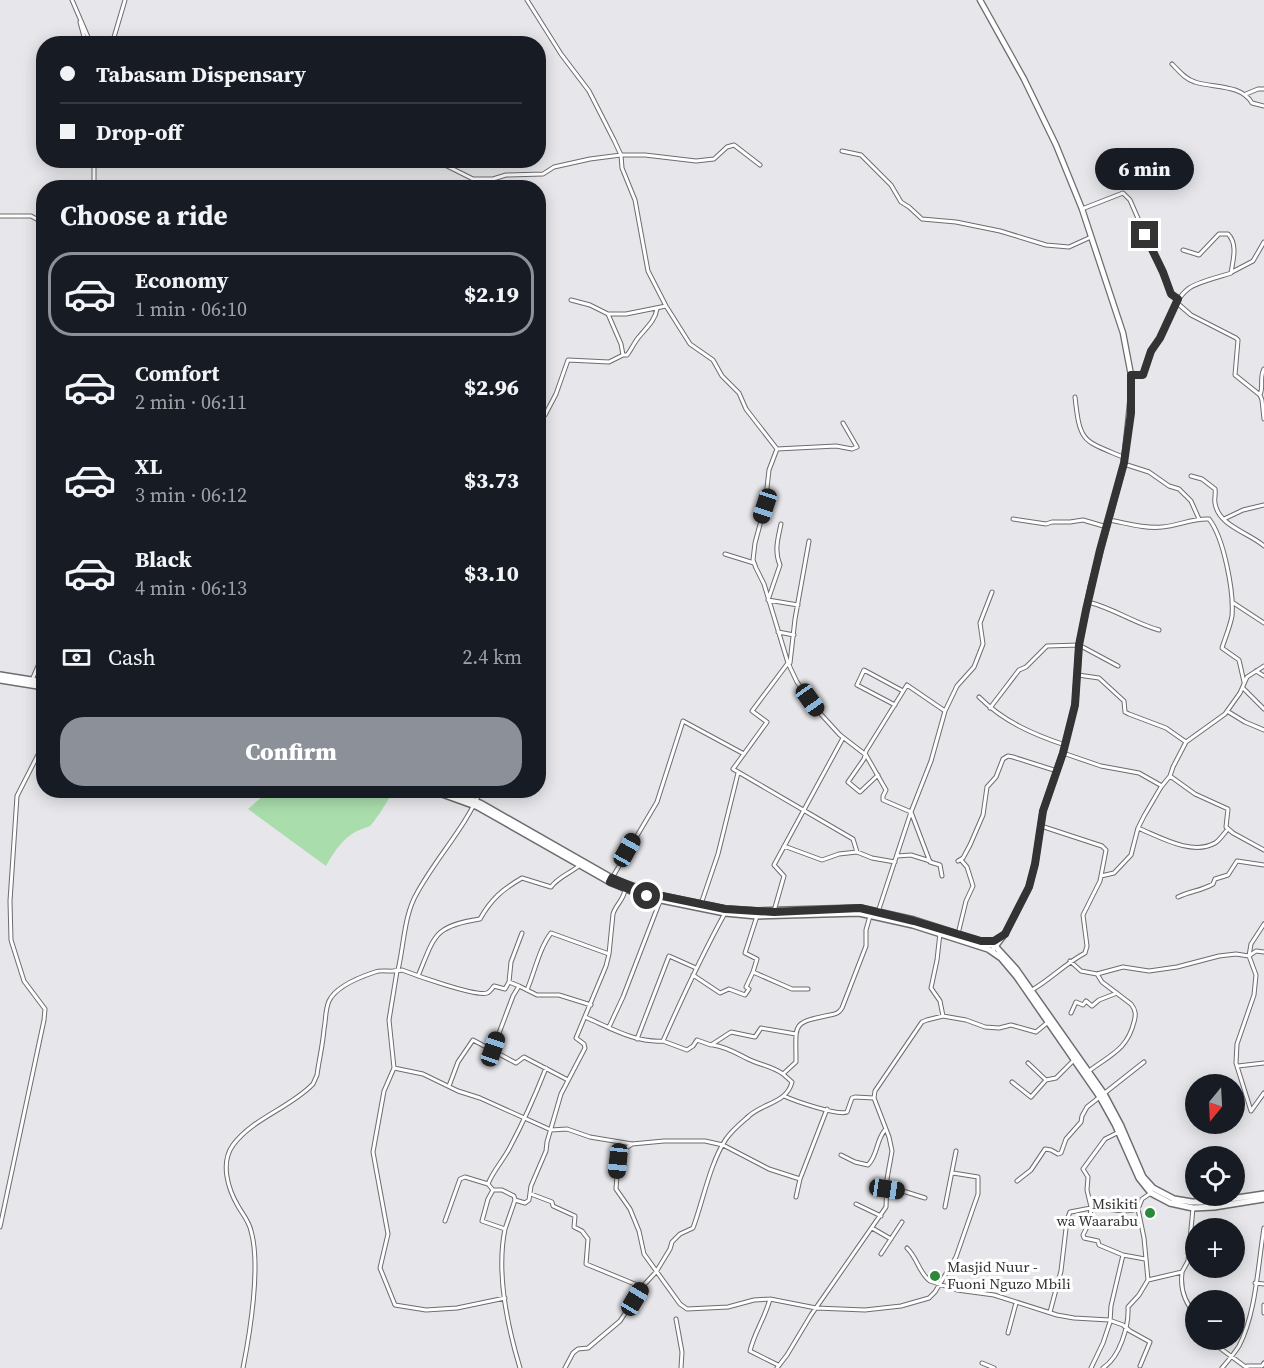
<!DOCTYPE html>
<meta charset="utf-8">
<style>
body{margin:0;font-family:"Source Serif 4",serif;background:#242831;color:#f1f3f6;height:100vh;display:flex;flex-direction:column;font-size:22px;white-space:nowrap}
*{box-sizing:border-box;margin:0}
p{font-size:20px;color:#9ea1a6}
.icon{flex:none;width:33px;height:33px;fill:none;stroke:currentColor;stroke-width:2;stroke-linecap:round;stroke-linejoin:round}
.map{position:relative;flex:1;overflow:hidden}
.drawer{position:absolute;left:36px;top:180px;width:510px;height:618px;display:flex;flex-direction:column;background:#171b24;border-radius:24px;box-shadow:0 3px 15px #0003}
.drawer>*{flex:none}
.guide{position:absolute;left:36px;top:36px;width:510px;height:132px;border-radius:24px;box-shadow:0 3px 15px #0003;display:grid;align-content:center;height:132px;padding:0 24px;background:#171b24}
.needle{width:39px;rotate:198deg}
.fabs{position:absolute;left:1185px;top:1074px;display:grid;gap:12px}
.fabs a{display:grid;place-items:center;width:60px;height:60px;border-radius:50%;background:#171b24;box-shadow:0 3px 15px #0003;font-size:30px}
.end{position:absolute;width:27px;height:27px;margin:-14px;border:8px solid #343334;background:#fff;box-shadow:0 0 0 3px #fff}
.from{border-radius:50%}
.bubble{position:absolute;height:42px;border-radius:21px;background:#171b24;box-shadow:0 3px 15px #0003;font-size:20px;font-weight:800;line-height:42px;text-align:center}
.car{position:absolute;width:18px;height:36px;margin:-18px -9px;border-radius:8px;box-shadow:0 0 4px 2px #0007;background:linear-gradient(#222 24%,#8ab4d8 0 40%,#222 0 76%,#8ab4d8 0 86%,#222 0)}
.guide b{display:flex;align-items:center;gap:21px;height:57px;font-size:22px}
.guide b+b{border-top:2px solid #363941}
.guide i{width:15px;height:15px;background:#f1f3f6}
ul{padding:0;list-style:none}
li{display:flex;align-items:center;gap:18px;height:84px;margin:0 12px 9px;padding:0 12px;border:3px solid transparent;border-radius:24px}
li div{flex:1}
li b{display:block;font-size:22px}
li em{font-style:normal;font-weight:800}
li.on{border-color:#8c9099}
li>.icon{width:54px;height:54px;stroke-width:1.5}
h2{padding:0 24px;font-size:27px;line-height:72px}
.pay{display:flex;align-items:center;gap:15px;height:66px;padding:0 24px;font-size:22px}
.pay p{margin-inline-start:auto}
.action{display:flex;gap:12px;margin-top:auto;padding:12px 24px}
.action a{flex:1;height:69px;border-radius:24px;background:#8c9099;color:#fff;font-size:24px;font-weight:800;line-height:69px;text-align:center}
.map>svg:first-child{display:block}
.green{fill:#a9ddac}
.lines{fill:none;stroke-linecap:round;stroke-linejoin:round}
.minor-casing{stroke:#6d6c6f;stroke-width:5}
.tertiary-casing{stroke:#6d6c6f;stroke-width:7}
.primary-casing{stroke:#6d6c6f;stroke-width:8}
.minor{stroke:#fff;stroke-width:3}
.tertiary{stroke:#fff;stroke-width:4.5}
.primary{stroke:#fff;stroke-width:5}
.route{stroke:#343334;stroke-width:8}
.poi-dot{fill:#2a893b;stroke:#fff;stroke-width:2}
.labels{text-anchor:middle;stroke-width:6;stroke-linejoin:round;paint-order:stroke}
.poi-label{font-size:15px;fill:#343334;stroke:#fff;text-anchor:end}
</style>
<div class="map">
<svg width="1264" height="1368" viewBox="0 0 1264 1368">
<rect width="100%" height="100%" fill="#e7e6ea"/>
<path class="green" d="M269 791V790L393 791C391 796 374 823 370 826 366 828 361 829 357 831 343 838 333 853 326 866L248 809Z"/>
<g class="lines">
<g class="minor-casing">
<path id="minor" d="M72 0 91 44
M527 0 561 54 589 91 614 140 621 155 622 168 635 200 648 271 666 306 690 344 713 360 722 376 739 393 746 409 777 449 769 470 765 506 755 543 753 560 756 568 764 584 788 663 797 682 818 711 840 735 866 755 886 790 883 796V800L911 812 930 862 940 865 942 876
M80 22 86 44
M112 44 125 0
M1172 64C1179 71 1185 79 1195 82 1213 88 1241 84 1252 103L1264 106
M1246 94 1258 89H1264
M842 151 861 155 891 185 901 202 909 207 922 219 956 222 1000 231 1046 245 1069 247 1091 237
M94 160V188
M435 160 473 179H493L506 175 543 174 554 167 590 159 621 155H645L696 161 714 159 727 147 734 145 760 165
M1082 209 1123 193 1130 200 1171 294 1178 299
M0 216H31L44 223
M1232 272 1253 261 1264 242
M571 300 590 305 608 314H626L666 306
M1176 302 1191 315 1236 338 1238 340 1235 375 1260 395 1262 400 1264 419
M623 355H627C631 350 634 343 638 338 646 328 655 321 657 309
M1131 375H1143C1147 359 1152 352 1160 338 1169 322 1173 301 1188 289 1196 282 1220 277 1231 273 1233 260 1238 244 1228 234H1219L1199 255 1183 250
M1260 395C1264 386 1259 378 1264 369
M1075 397C1080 444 1083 440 1125 458
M538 411 545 415 556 394 568 360 609 362 623 355 621 344 608 314
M44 425 42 431 44 443
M777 449 836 446 852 449 857 447 843 423
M1124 464 1149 472 1169 486 1179 489 1191 501 1199 519
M1191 476 1202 479 1215 489C1216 494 1214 499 1215 503 1218 526 1250 533 1264 546
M1013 519 1046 524 1052 522H1070L1083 520 1107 527
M1224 519 1243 510 1264 505
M1109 520C1126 523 1145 529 1162 527 1178 526 1192 518 1209 519 1224 538 1234 592 1232 616 1230 627 1225 638 1222 648L1239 660 1244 682
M781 524C778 538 774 551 780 565L768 600 798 605
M809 541 795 619 790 663H788L752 711 767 722 733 769 853 839 857 852
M725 554 754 563
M1088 602C1113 608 1134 623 1159 630
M1232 602 1264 623
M778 632 794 635
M1256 671 1264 676
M1078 675 1099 678 1124 701 1125 712 1129 714 1166 728 1186 742 1173 767 1170 776 1161 787 1144 816 1138 828 1131 855 1114 873 1101 876
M32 680 44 652
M1243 688 1264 709
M979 697C1003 721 1032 734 1065 745
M895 705 857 685 864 670 903 691
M990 708 1019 670 1026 667 1047 646 1079 645 1118 666
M1227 711 1245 722 1264 730
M1186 742 1225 714 1240 693 1247 677 1264 666
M1063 753 1101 766 1139 773 1162 786
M878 775 860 792 848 782 864 759 866 751 907 685 945 711
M1170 776 1195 794 1228 809 1226 827 1233 833 1264 850
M1138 828C1160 837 1192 856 1215 843 1220 840 1224 833 1228 829
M784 846 822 860 839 854 857 852 872 858 895 862
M897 856 911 855 930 861
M958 861 963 858 970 845 983 815 987 787 996 777 1003 759 1008 756 1013 757 1057 771
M612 878 657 802 683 721 744 754
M1178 897C1190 891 1201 891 1213 884L1215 879 1228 875 1237 861 1264 865
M701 904 718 854 738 773
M774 911 784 876 774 865 843 738
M878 912 911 812 931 761 945 711 957 686 974 667 983 644 980 623 992 592
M1264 924 1251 944 1249 956 1256 975 1254 995 1237 1044 1236 1063 1251 1111 1264 1093
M940 933 937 960 931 988 940 1001 943 1016
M958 934 966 901 973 886 967 867 961 860
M1070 961 1081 971 1097 974 1123 967 1149 971 1177 967 1219 956 1236 954 1249 956 1256 951 1264 952
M753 972 757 959 745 953 757 916
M693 975 720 993 729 989 745 995 749 989 746 987 753 972 792 989H808
M418 976C435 935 434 926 480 919 491 899 503 889 522 878L551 887C558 877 571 873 580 865
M509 982 511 962 522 933
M519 986 509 982 505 989 494 986C493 987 490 992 487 993 476 997 415 975 402 970L397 971 389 1020 394 1068 423 1074 458 1091 480 1098 551 1130 567 1129 590 1137 632 1144 664 1141H705L723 1145 769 1169 800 1179 827 1109
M527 990C535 971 539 949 551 933L609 954
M1032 990C1051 979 1066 963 1085 953L1087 946 1083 915 1100 881 1106 850 1102 846 1041 826
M1071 1013 1076 1002 1083 1005 1086 1001 1092 1006 1099 1000 1117 993
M585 1017C611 1028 635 1043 663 1041 682 998 702 955 725 913
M609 1027 623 997 660 901
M637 1039 669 956 696 968
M663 1041 687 1050 693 1046 697 1040 711 1045 731 1032 755 1037 761 1028 796 1034
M713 1045C727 1047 736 1053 748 1059 760 1065 772 1066 783 1074
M493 1049 513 996 519 986 537 995H559L591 1005
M1028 1063 1046 1080
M1238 1066 1264 1063
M394 1068 384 1091 373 1152 388 1234 380 1268 395 1305 426 1310 457 1308 505 1298
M546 1068C535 1096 523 1123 509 1149 502 1162 493 1171 488 1184L493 1190 488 1199 482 1221 505 1229 515 1200 525 1203 529 1200 531 1186 546 1151 547 1142 561 1094 585 1048 584 1044 576 1038 606 966 609 954 613 914C616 904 624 900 625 889
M1089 1071C1110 1055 1127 1050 1134 1022 1136 1015 1136 1010 1131 1004L1102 982 1097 974
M1012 1082 1031 1097 1046 1080 1056 1078 1074 1060
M449 1086 458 1062 473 1040 516 1063 524 1057 568 1080
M784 1096C795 1101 838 1116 847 1112L852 1098 855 1097 874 1098
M1119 1132 1105 1139 1083 1169 1088 1177 1087 1190 1091 1207 1090 1221 1083 1235 1084 1238 1098 1241 1099 1245 1123 1255
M632 1144 622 1151 618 1161 616 1189 630 1209 639 1231 644 1254 680 1304 687 1309 728 1307 754 1300 770 1299 816 1308 865 1310 901 1306 929 1298 935 1292 956 1257 978 1194V1177L953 1173
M841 1155 855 1162 868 1165C878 1155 876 1140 885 1130
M1017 1181 1031 1170 1045 1149 1051 1150 1058 1154 1061 1153 1066 1139 1081 1122 1082 1116 1087 1107 1144 1062
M887 1189 903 1191 925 1198
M493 1190H502L514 1196 515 1200
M531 1194 552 1202 553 1206 575 1216 574 1227 582 1231 588 1239 586 1264 642 1287 656 1272 670 1249 672 1242 680 1234 693 1228C703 1201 710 1163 726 1139 732 1130 741 1123 749 1116 763 1103 787 1103 792 1082L783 1074 796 1062C796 1023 791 1023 830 1015 836 1014 839 1013 842 1008L866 946V930L870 916
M796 1197 800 1179
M856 1204 881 1216
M945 1207 956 1151
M1138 1209 1144 1238 1148 1280
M445 1221 460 1179 465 1177 488 1184
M0 1227 44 1020 45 1009 24 981 11 940 10 901 17 796 44 743
M872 1228 891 1239
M505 1229C496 1273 507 1325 520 1368
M907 1248C918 1259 919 1273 930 1281L957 1290 994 1295 1057 1315 1074 1318 1109 1320 1123 1325 1130 1331 1150 1342 1140 1366
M881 1254 902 1222
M1182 1273C1180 1289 1185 1303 1196 1315
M1255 1283 1264 1284
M770 1299C765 1318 754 1333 750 1351L778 1365
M1264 1305V1313
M1050 1312 1061 1271 1067 1220 1070 1212C1078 1211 1086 1208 1095 1208 1110 1208 1123 1214 1138 1209L1142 1199 1151 1193
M676 1319 682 1352 681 1368
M1008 1333 1016 1303
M1209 1340 1247 1368
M982 1363 994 1368
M1247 1366H1262L1264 1363
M243 1368C250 1333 261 1265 251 1231 249 1221 243 1215 238 1206 228 1189 220 1163 233 1145 253 1118 290 1108 313 1084L317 1075C319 1060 323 1044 324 1029 326 1020 325 1010 329 1001 336 986 360 977 375 972 383 969 391 973 398 970 404 945 404 915 417 893 436 858 465 828 481 790
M565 1368 573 1353 578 1349 588 1348 620 1321 642 1288
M777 1368 787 1355 811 1315 886 1207 887 1179 892 1151 889 1137 874 1098 875 1091 922 1022 927 1020 943 1016 966 1020 985 1027 999 1028 1011 1025 1036 1032 1047 1023
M1091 1368 1103 1343 1110 1322 1111 1306 1123 1255 1145 1259
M1103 1368C1120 1357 1129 1326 1128 1307L1139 1295 1148 1280 1182 1272 1188 1261 1193 1208
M1222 1368C1228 1361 1234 1354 1239 1346 1256 1313 1258 1265 1264 1228"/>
</g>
<g class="tertiary-casing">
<path id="tertiary" d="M980 0 1024 79 1056 145 1082 209 1123 333 1131 375V396L1124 463 1091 586 1079 645 1075 705 1063 753 1043 811 1035 864 1029 887 1005 934 992 951"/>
</g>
<g class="primary-casing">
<path id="primary" d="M0 675 44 682
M0 680 44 687
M431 790 478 807 610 882 636 893 661 900 725 913 757 916 859 913 913 925 988 949 1001 958 1017 977 1100 1097 1115 1124 1139 1178 1151 1193 1170 1203 1193 1208 1214 1207 1264 1199
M446 790 480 803 615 880 662 896 725 909 757 911 860 908 914 920 995 946 1016 969 1104 1094 1121 1126 1143 1177 1153 1188 1174 1199 1192 1202H1210L1264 1194
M986 942 994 941 1005 934"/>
</g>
<use href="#minor" class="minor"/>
<use href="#tertiary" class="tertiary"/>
<use href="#primary" class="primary"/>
</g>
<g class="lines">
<path class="route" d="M647 896 610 882 612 878 638 889 662 896 725 909 774 912 860 908 914 921 981 941H994L1005 934 1029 887 1035 864 1043 811 1063 753 1075 705 1079 645 1086 610 1100 550 1124 463 1131 413V375H1143L1151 351 1160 338 1178 299 1171 294 1163 272 1145 235"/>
</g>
<g class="poi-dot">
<circle cx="1150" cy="1213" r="6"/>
<circle cx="935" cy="1276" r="6"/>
</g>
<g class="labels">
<g class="poi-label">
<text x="1138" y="1209">Msikiti<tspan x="1138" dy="17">wa Waarabu</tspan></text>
<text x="947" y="1272" text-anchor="start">Masjid Nuur -<tspan x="947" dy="17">Fuoni Nguzo Mbili</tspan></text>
</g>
</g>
</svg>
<div class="fabs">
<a><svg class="needle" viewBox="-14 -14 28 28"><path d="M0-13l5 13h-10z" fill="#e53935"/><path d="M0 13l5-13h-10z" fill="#9ea1a6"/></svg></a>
<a><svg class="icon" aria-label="locate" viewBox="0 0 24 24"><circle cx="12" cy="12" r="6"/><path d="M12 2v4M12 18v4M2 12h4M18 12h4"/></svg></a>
<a>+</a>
<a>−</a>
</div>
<i class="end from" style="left:647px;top:896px"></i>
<i class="end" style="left:1145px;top:235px"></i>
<div class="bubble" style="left:1095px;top:148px;width:99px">6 min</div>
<i class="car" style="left:765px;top:506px;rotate:198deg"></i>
<i class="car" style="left:810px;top:700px;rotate:145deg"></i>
<i class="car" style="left:627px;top:850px;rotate:29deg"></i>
<i class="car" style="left:493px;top:1049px;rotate:19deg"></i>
<i class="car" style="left:618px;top:1161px;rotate:186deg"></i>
<i class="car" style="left:887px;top:1189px;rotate:98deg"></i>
<i class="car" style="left:635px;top:1299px;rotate:31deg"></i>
<div class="guide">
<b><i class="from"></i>Tabasam Dispensary</b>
<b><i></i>Drop-off</b>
</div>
<section class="drawer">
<h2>Choose a ride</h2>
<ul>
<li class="on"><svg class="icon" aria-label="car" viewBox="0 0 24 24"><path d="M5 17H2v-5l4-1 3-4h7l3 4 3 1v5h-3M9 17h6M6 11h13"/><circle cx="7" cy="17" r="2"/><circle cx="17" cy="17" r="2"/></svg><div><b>Economy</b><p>1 min · 06:10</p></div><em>$2.19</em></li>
<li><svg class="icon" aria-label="car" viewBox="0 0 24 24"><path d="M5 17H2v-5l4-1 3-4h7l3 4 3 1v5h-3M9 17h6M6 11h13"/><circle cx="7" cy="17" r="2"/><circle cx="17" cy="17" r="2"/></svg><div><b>Comfort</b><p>2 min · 06:11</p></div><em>$2.96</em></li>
<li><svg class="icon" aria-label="car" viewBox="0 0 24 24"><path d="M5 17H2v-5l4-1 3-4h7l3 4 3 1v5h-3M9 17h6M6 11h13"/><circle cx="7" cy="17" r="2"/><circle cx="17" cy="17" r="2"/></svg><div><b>XL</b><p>3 min · 06:12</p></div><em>$3.73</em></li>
<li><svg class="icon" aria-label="car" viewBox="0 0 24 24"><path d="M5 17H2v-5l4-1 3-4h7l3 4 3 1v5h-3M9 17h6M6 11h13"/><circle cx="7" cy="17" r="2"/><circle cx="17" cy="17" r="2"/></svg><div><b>Black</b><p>4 min · 06:13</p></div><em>$3.10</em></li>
</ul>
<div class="pay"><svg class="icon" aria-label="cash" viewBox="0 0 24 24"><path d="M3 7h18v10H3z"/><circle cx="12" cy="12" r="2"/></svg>Cash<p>2.4 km</p></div>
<div class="action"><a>Confirm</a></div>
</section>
</div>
